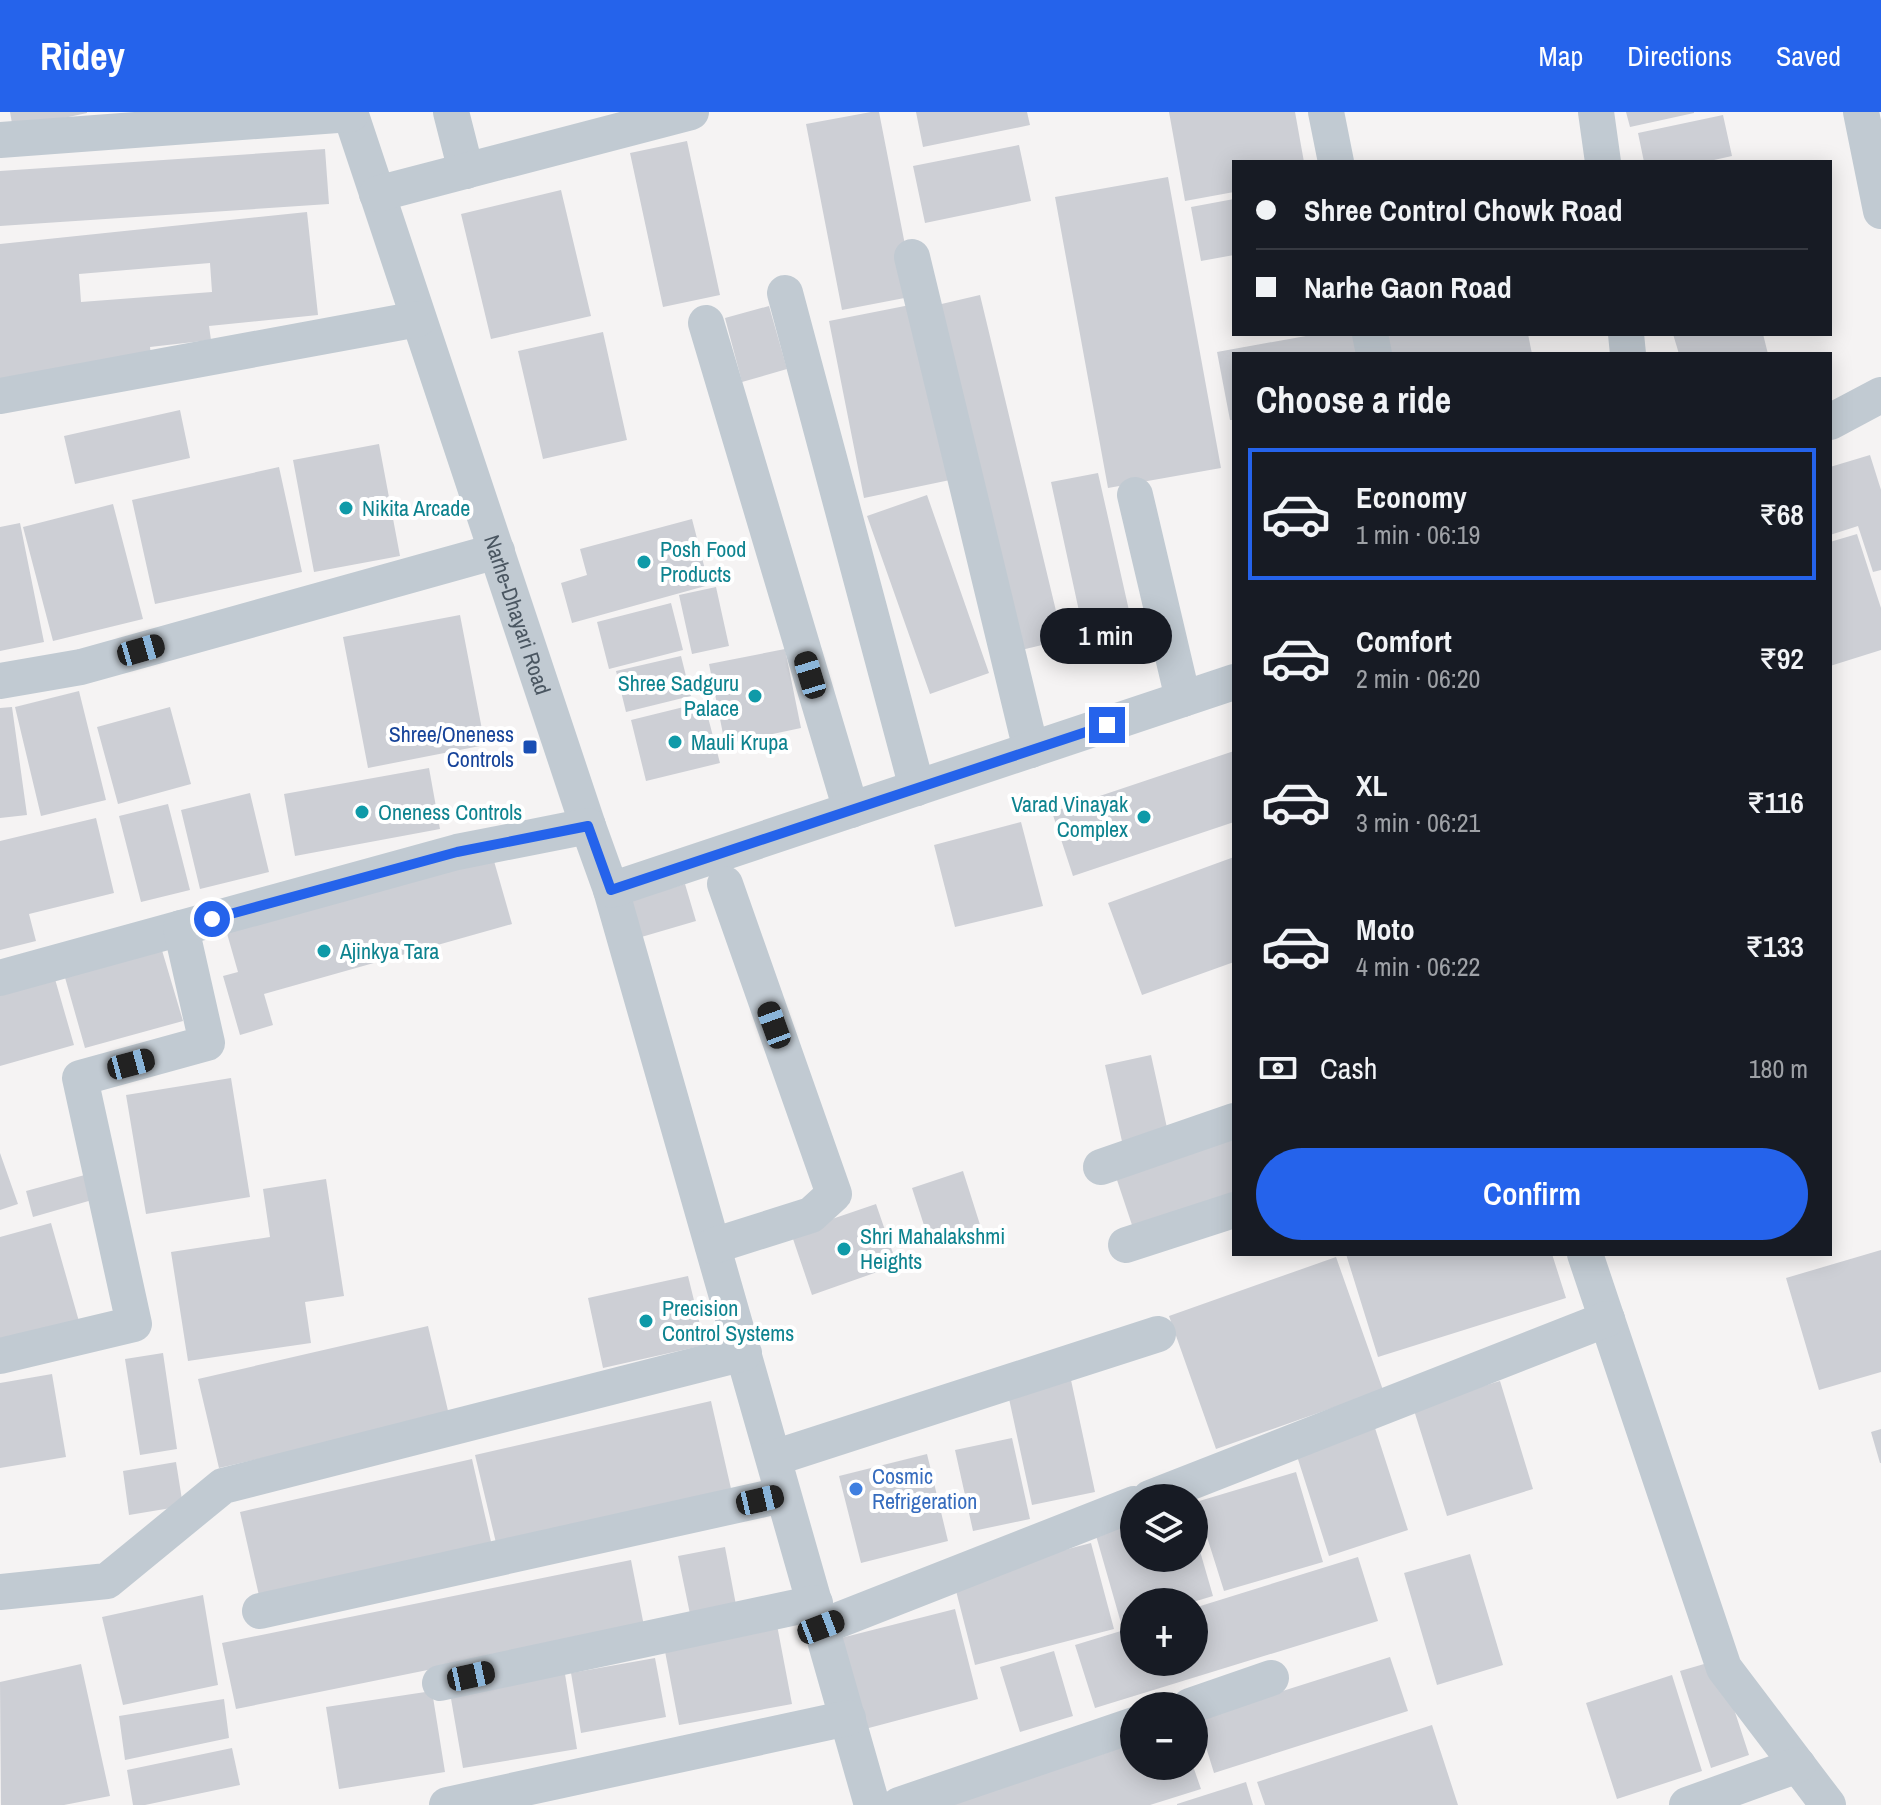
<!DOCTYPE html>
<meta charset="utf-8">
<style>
body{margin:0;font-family:"Archivo Narrow",sans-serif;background:#20242c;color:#f1f3f6;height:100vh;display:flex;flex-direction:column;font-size:30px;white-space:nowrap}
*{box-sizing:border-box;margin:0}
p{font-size:26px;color:#9ea1a6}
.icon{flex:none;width:44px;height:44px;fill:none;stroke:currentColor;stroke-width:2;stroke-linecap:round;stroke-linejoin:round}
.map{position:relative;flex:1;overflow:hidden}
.sheet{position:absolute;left:1232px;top:240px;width:600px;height:904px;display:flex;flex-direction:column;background:#171b24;border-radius:0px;box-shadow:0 4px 20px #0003}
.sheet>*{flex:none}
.top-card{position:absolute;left:1232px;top:48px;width:600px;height:176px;border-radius:0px;box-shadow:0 4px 20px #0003;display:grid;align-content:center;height:176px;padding:0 24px;background:#171b24}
.buttons{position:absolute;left:1120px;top:1372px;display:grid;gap:16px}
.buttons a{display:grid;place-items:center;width:88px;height:88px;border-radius:50%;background:#171b24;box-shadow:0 4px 20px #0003;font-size:40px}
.end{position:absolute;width:36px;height:36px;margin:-18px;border:10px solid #2563eb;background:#fff;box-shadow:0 0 0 4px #fff}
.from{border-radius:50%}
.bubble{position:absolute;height:56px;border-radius:28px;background:#171b24;box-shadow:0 4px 20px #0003;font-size:26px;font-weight:600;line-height:56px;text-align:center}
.car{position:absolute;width:24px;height:48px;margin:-24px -12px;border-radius:10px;box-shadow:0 0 6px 2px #0007;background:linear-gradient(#222 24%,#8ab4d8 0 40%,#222 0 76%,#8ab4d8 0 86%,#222 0)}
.top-card b{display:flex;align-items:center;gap:28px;height:76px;font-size:30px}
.top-card b+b{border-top:2px solid #363941}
.top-card i{width:20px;height:20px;background:#f1f3f6}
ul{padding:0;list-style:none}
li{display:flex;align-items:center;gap:24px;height:132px;margin:0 16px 12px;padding:0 8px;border:4px solid transparent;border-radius:0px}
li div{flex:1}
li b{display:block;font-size:30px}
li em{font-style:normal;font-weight:600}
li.on{border-color:#2563eb}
li>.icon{width:72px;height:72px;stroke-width:1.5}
h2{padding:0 24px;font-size:36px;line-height:96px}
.pay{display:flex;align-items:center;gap:20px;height:88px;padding:0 24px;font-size:30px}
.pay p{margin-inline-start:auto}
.action{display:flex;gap:16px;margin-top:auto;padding:16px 24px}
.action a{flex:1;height:92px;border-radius:48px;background:#2563eb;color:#fff;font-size:32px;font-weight:600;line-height:92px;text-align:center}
header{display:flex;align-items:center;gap:48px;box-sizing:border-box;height:112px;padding:0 40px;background:#2563eb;color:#fff}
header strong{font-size:38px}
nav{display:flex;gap:44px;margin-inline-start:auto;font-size:28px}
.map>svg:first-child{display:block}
.building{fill:#cdcfd5;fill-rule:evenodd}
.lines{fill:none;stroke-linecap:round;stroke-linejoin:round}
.minor{stroke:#c1cad2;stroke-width:36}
.route{stroke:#2563eb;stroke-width:10}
.culture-dot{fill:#0f9aa8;stroke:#fff;stroke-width:3}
.transit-dot{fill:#1a4fb4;stroke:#fff;stroke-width:3}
.shop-dot{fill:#3f7fe0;stroke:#fff;stroke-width:3}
.labels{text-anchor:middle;stroke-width:8;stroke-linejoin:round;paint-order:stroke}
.culture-label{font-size:22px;fill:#0d838f;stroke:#fff;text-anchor:start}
.street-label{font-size:22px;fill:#4a5661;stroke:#fff}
.transit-label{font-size:22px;fill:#164399;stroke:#fff;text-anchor:end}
.shop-label{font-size:22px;fill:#366cbe;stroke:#fff;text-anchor:start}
</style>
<header>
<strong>Ridey</strong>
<nav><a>Map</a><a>Directions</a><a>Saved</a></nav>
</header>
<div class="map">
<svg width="1881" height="1693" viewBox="0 0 1881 1693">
<rect width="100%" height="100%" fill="#f5f3f3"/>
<path class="building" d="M10 0H87V1L13 17Z
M871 0H879L915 184 842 198 806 12Z
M916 0H1027L1030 13 923 35Z
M1169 0H1295L1304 50H1234V80L1185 89Z
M1626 0H1694V1L1630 15Z
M1723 3 1732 44 1705 50H1644L1638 21Z
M687 29 720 183 663 195 630 41Z
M1019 33 1031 89 925 111 913 54Z
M325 37 329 92 0 114V59Z
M1168 65 1221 356 1108 376 1055 85Z
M561 78 591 204 491 227 461 102Z
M1234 87V143L1201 149 1191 95Z
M307 100 318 203 209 214 211 228 150 235 152 252 0 268V132ZM210 151 212 180 81 190 79 162Z
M980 183 1063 528 1017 539 933 194Z
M915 192 950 368 864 386 829 209Z
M769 194 787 257 742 270 725 206Z
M603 220 627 328 543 347 518 239Z
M1317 222H1360L1364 242H1234V308H1230L1217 240Z
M1387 222H1528L1532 242H1391Z
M1673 222H1763L1768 242H1679Z
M180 298 190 346 75 372 64 324Z
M379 332 400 444 314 460 293 348Z
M1870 343 1881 378V458L1873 460 1858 414 1830 423V355Z
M279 355 302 460 155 492 132 388Z
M1098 361 1135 525 1087 536 1051 370Z
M927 383 989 561 930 582 867 404Z
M113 392 143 507 53 529 23 415Z
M692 407 709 473 572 511 561 471 587 463 580 437Z
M20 411 44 530 0 539V415Z
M1857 422 1881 496V538L1830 554V430Z
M716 475 729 534 692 542 679 483Z
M671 491 683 538 609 557 597 510Z
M460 503 485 633 368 656 343 525Z
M785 537 801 616 725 632 709 552Z
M681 544 691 584 626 600 616 559Z
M79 579 106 688 41 704 15 595Z
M704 590 720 651 646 669 631 608Z
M12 595 27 703 0 706V596Z
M170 595 191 672 118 692 97 615Z
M1234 639V710L1073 764 1052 700Z
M429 656 440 717 295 744 284 682Z
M250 681 269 760 200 777 181 698Z
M168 692 190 778 141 790 119 704Z
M96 706 114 781 29 802 36 829 0 838V729Z
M1021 710 1043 794 955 815 934 733Z
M492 742 512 812 264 882 273 913 240 923 223 864 238 860 226 818Z
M1234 745V850L1142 883 1108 791Z
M685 772 696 809 638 826 627 789Z
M161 835 183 909 85 936 64 862Z
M55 867 74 933 0 954V883Z
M1151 943 1169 1025 1123 1034 1105 953Z
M231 966 250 1085 146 1102 126 983Z
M1234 1021V1084L1133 1116 1114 1059Z
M0 1041 18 1092 0 1098Z
M963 1059 982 1119 931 1135 912 1076Z
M92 1061 99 1086 33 1105 26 1079Z
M326 1067 344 1184 305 1190 311 1231 188 1249 171 1140 270 1125 263 1077Z
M876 1092 897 1153 812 1183 791 1121Z
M51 1111 80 1213 0 1235V1125Z
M1881 1138V1260L1819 1278 1786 1166Z
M1346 1142H1552L1566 1186 1378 1245Z
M1336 1145 1383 1278 1216 1337 1169 1204Z
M688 1164 705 1233 603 1256 588 1186Z
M428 1214 449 1303 219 1356 198 1267Z
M163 1241 177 1337 140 1343 125 1247Z
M52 1262 66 1345 0 1356V1271Z
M1071 1268 1095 1380 1032 1393 1008 1282Z
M1500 1269 1533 1377 1447 1404 1413 1295Z
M711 1289 732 1381 497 1435 475 1343Z
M1375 1316 1408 1418 1329 1444 1296 1341Z
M1881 1317V1351H1880L1871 1320Z
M1012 1326 1030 1407 973 1419 955 1338Z
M927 1342 948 1429 861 1451 839 1364Z
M472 1347 492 1434 260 1488 240 1400Z
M176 1350 183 1394 129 1403 123 1359Z
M1296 1360 1323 1450 1224 1479 1196 1390Z
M1134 1408V1446H1194L1195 1422 1213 1484 1193 1490H1134V1507L1121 1511 1095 1420Z
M1091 1431 1114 1517 975 1553 953 1467Z
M725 1435 736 1493 690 1502 678 1444Z
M1470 1442 1503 1553 1437 1573 1404 1461Z
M1358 1445 1378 1509 1095 1596 1075 1533 1134 1515V1550H1194V1496Z
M631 1448 644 1514 236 1597 222 1531Z
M203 1483 218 1573 123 1593 102 1505Z
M955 1497 978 1587 865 1617 841 1526Z
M777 1513 792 1592 679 1613 664 1534Z
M1054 1539 1073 1604 1020 1620 1000 1555Z
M1390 1545 1408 1599 1214 1661 1197 1606Z
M655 1546 666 1605 581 1621 571 1561Z
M1718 1548 1749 1643 1711 1656 1680 1559Z
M81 1552 110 1684 64 1693H1L0 1570Z
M565 1562 577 1637 463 1656 450 1581Z
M1672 1563 1702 1659 1617 1687 1586 1591Z
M432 1579 445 1660 339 1677 326 1595Z
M224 1587 229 1626 125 1648 119 1604Z
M1432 1613 1458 1693H1265L1257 1670Z
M1134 1626V1654H1193L1201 1677 1150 1693H927Z
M232 1636 240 1673 145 1693H133L127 1658Z
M1246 1670 1253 1693H1177V1692Z"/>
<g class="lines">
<g class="minor">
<path id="s1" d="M350 0 588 714 611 778 872 1693"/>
<path d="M451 0 466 59"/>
<path d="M1326 0 1336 50"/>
<path d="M1596 0 1603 50"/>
<path d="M1861 0 1881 99"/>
<path d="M0 28 351 2"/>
<path d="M377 82 691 0"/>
<path d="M912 145 1031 638"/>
<path d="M785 181 917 676"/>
<path d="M706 211 851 698"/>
<path d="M1370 222 1374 242"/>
<path d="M1626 222 1628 242"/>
<path d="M0 284 418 207"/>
<path d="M1830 310 1881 283"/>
<path d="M1135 383 1183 587"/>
<path d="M0 569 81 555 497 439"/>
<path d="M611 778 1234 570"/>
<path d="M0 866 457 740 588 714"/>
<path d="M1101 1055 1234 1009"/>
<path d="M1126 1133 1234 1098"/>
<path d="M713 1134 811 1103 834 1082 725 772"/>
<path d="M1585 1142 1724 1556 1828 1693"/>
<path d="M0 1244 134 1212 80 966 207 931 181 816"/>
<path d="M774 1346 1158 1222"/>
<path d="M1150 1386 1607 1207"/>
<path d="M0 1480 107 1469 223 1374 744 1241"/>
<path d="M260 1499 782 1383"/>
<path d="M821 1515 1134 1392"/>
<path d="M440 1571 815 1491"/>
<path d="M1190 1594 1271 1566"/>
<path d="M447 1693 848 1606"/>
<path d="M899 1693 1134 1613"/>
<path d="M1687 1693 1798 1653"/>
</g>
</g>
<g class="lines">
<path class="route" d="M212 807 457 740 588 714 611 778 1107 613"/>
</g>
<g class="culture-dot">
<circle cx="346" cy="396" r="8"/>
<circle cx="644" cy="450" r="8"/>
<circle cx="755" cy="584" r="8"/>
<circle cx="675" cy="630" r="8"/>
<circle cx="362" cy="700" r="8"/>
<circle cx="1144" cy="705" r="8"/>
<circle cx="324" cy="839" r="8"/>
<circle cx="844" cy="1137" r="8"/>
<circle cx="646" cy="1209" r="8"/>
</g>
<rect class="transit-dot" x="522" y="627" width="16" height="16" rx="4"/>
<circle class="shop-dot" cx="856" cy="1377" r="8"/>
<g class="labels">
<g class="culture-label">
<text x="362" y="404">Nikita Arcade</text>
<text x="660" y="445">Posh Food<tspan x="660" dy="25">Products</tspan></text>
<text x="739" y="579" text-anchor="end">Shree Sadguru<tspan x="739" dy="25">Palace</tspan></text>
<text x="691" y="638">Mauli Krupa</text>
<text x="1128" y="700" text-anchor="end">Varad Vinayak<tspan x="1128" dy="25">Complex</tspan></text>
<text x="378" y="708">Oneness Controls</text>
<text x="340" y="847">Ajinkya Tara</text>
<text x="860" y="1132">Shri Mahalakshmi<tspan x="860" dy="25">Heights</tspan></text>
<text x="662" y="1204">Precision<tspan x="662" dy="25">Control Systems</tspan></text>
</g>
<g class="street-label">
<text dy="8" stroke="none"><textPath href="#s1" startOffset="530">Narhe-Dhayari Road</textPath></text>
</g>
<g class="transit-label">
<text x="514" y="630">Shree/Oneness<tspan x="514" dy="25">Controls</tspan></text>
</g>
<g class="shop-label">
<text x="872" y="1372">Cosmic<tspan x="872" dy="25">Refrigeration</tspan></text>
</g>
</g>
</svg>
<div class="buttons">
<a><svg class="icon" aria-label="layers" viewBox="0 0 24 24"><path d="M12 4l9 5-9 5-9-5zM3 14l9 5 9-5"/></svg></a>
<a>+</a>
<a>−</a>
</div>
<i class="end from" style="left:212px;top:807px"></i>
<i class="end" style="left:1107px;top:613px"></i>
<div class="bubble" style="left:1040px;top:496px;width:132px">1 min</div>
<i class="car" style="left:141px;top:538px;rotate:74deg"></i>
<i class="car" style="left:810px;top:563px;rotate:343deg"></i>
<i class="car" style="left:774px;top:913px;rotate:340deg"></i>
<i class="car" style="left:131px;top:952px;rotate:75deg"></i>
<i class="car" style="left:760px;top:1388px;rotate:77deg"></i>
<i class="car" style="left:821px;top:1515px;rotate:69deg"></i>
<i class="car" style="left:471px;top:1564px;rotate:78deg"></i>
<div class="top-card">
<b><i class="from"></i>Shree Control Chowk Road</b>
<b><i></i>Narhe Gaon Road</b>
</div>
<section class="sheet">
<h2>Choose a ride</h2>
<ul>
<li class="on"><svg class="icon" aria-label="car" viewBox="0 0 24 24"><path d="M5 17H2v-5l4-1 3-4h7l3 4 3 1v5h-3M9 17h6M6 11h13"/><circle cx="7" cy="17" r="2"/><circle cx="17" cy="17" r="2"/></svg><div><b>Economy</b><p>1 min · 06:19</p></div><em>₹68</em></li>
<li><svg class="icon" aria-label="car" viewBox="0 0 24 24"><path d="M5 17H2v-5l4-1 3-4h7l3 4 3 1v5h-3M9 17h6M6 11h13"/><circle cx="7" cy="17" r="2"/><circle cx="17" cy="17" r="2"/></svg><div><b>Comfort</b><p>2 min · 06:20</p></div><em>₹92</em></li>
<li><svg class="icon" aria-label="car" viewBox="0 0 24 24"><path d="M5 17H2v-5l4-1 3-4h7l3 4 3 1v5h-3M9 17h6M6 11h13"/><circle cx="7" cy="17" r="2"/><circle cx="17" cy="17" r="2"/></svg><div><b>XL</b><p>3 min · 06:21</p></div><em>₹116</em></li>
<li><svg class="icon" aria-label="car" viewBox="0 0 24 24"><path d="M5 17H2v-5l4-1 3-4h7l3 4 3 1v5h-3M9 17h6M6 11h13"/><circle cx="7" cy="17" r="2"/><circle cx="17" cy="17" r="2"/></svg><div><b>Moto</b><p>4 min · 06:22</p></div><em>₹133</em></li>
</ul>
<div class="pay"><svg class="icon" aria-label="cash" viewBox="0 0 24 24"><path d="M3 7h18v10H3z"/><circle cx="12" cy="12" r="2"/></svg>Cash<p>180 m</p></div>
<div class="action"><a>Confirm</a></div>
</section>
</div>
